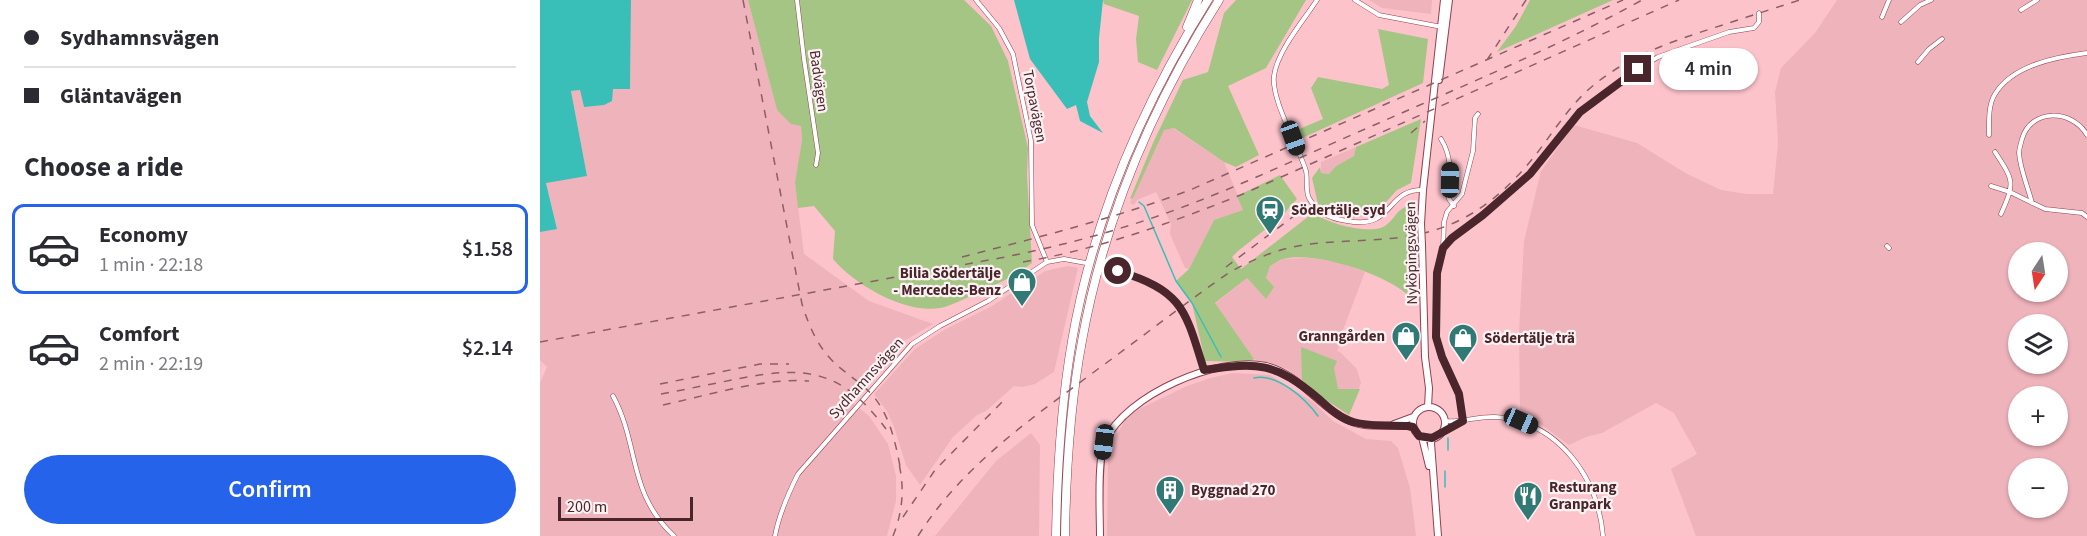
<!DOCTYPE html>
<meta charset="utf-8">
<style>
body{margin:0;font-family:"Source Sans 3",sans-serif;background:#f2f2f3;color:#2b2b33;height:100vh;display:flex;flex-direction:column;font-size:22px;white-space:nowrap}
*{box-sizing:border-box;margin:0}
p{font-size:20px;color:#7c7c81}
.icon{flex:none;width:33px;height:33px;fill:none;stroke:currentColor;stroke-width:2;stroke-linecap:round;stroke-linejoin:round}
.map{position:relative;flex:1;overflow:hidden}
.sheet{display:flex;flex-direction:column;background:#fff;width:540px}
.sheet>*{flex:none}
.hud{display:grid;align-content:center;height:132px;padding:0 24px;background:#fff}
.needle{width:39px;rotate:192deg}
.fabs{position:absolute;left:1468px;top:242px;display:grid;gap:12px}
.fabs a{display:grid;place-items:center;width:60px;height:60px;border-radius:50%;background:#fff;box-shadow:0 2px 4px #0004;font-size:30px}
.scale{position:absolute;left:18px;bottom:15px;width:135px;box-sizing:border-box;padding-left:6px;border:3px solid #4a262c;border-top:0;font-size:16px;line-height:21px;white-space:nowrap;color:#4a262c;-webkit-text-stroke:4px #fcf2f3;paint-order:stroke}
.end{position:absolute;width:27px;height:27px;margin:-14px;border:8px solid #4a262c;background:#fff;box-shadow:0 0 0 3px #fff}
.from{border-radius:50%}
.bubble{position:absolute;height:42px;border-radius:21px;background:#fff;box-shadow:0 2px 4px #0004;font-size:20px;font-weight:600;line-height:42px;text-align:center}
.car{position:absolute;width:18px;height:36px;margin:-18px -9px;border-radius:8px;box-shadow:0 0 4px 2px #0007;background:linear-gradient(#222 24%,#8ab4d8 0 40%,#222 0 76%,#8ab4d8 0 86%,#222 0)}
.hud b{display:flex;align-items:center;gap:21px;height:57px;font-size:22px}
.hud b+b{border-top:2px solid #e1e1e2}
.hud i{width:15px;height:15px;background:#2b2b33}
ul{padding:0;list-style:none}
li{display:flex;align-items:center;gap:18px;height:90px;margin:0 12px 9px;padding:0 12px;border:3px solid transparent;border-radius:12px}
li div{flex:1}
li b{display:block;font-size:22px}
li em{font-style:normal;font-weight:600}
li.current{border-color:#2563eb}
li>.icon{width:54px;height:54px;stroke-width:1.5}
h2{padding:0 24px;font-size:27px;line-height:72px}
.cta{display:flex;gap:12px;margin-top:auto;padding:12px 24px}
.cta a{flex:1;height:69px;border-radius:36px;background:#2563eb;color:#fff;font-size:24px;font-weight:600;line-height:69px;text-align:center}
main{display:flex;flex:1;min-height:0}
.map>svg:first-child{display:block}
.built{fill:#efb3bc;fill-rule:evenodd}
.green{fill:#a5c584}
.water{fill:#39bfb7}
.lines{fill:none;stroke-linecap:round;stroke-linejoin:round}
.stream{stroke:#39bfb7;stroke-width:1.5}
.street-casing{stroke:#904050;stroke-width:5}
.secondary-casing{stroke:#904050;stroke-width:8}
.highway-casing{stroke:#904050;stroke-width:9}
.street{stroke:#fff;stroke-width:4}
.secondary{stroke:#fff;stroke-width:6}
.highway{stroke:#fff;stroke-width:8}
.rail{stroke:#8b5f66;stroke-width:1.5;stroke-dasharray:8 8;stroke-linecap:butt}
.secondary-bridge-casing{stroke:#904050;stroke-width:8;stroke-linecap:butt}
.secondary-bridge{stroke:#fff;stroke-width:6}
.route{stroke:#4a262c;stroke-width:8}
.labels{text-anchor:middle;stroke-width:4.5;stroke-linejoin:round;paint-order:stroke}
.street-label{font-size:15px;fill:#4a262c;stroke:#fcf2f3}
.poi-label{font-size:15px;font-weight:bold;fill:#4a262c;stroke:#fcf2f3;text-anchor:start}
</style>
<main>
<section class="sheet">
<div class="hud">
<b><i class="from"></i>Sydhamnsvägen</b>
<b><i></i>Gläntavägen</b>
</div>
<h2>Choose a ride</h2>
<ul>
<li class="current"><svg class="icon" aria-label="car" viewBox="0 0 24 24"><path d="M5 17H2v-5l4-1 3-4h7l3 4 3 1v5h-3M9 17h6M6 11h13"/><circle cx="7" cy="17" r="2"/><circle cx="17" cy="17" r="2"/></svg><div><b>Economy</b><p>1 min · 22:18</p></div><em>$1.58</em></li>
<li><svg class="icon" aria-label="car" viewBox="0 0 24 24"><path d="M5 17H2v-5l4-1 3-4h7l3 4 3 1v5h-3M9 17h6M6 11h13"/><circle cx="7" cy="17" r="2"/><circle cx="17" cy="17" r="2"/></svg><div><b>Comfort</b><p>2 min · 22:19</p></div><em>$2.14</em></li>
</ul>
<div class="cta"><a>Confirm</a></div>
</section>
<div class="map">
<svg width="1547" height="536" viewBox="0 0 1547 536">
<rect width="100%" height="100%" fill="#fcc3cb"/>
<path class="built" d="M91 0H208L237 110 261 125 262 140 255 182 264 254 329 301 393 324 357 345 312 402 329 416 348 444 356 476V501L347 536H0V383L7 367 0 360V232L17 228 6 182 47 176 31 91 40 90 44 107 72 89H90Z
M829 0H892L891 14 842 8Z
M1297 0H1547V536H1156L1131 469 1157 454 1134 413 1116 403 1062 433 1046 437 1029 445 980 409 979 332 984 241 1001 171 1034 125 1097 143 1147 174 1181 190 1207 194H1233L1238 143 1235 92 1241 68 1275 33ZM1479 252H1518V291H1479ZM1479 324H1518V363H1479ZM1479 396H1518V435H1479ZM1479 468H1518V507H1479Z
M633 128 684 162 704 210 674 220 649 269 645 268 630 234 631 224 616 192 597 200 594 205 590 203 623 130Z
M816 147 814 156 796 166 789 174 781 173V162Z
M769 258 798 262 825 272 798 343 799 347 797 351 800 352 817 369 821 383 809 415 783 398 747 369 714 359 675 304 707 278 725 298 726 278 730 266 743 259Z
M528 266 538 268 514 372 495 384 482 387 474 386 446 411 437 415 413 437 380 485 366 465 354 427 347 411 334 394 375 349 404 330 452 306 505 271Z
M693 373 730 375 773 402 793 421 826 439 851 441 858 448 870 488 876 536H567L568 456 574 440 585 420 597 410 647 386 670 378Z
M491 433 500 445 499 536H395L456 461Z"/>
<path class="green" d="M208 0H424L451 26 468 61 488 148 487 174 492 263C471 279 446 289 422 300 415 303 407 307 400 308 365 314 315 285 293 259L295 231 274 206 258 208 255 182 262 140 261 126 251 124 237 110Z
M563 0H652L617 70 598 62 596 39 599 16 564 4Z
M696 0H766L726 68 688 86 719 155 696 167 684 162 634 128 624 130 593 198 590 199 613 143 643 80 668 72 684 13Z
M990 0H1073L957 52 976 26Z
M838 29 888 39 883 83 760 139 757 130 783 119 771 88 778 77 842 89 849 85Z
M881 119 871 183 857 190 836 213 811 218 794 214 778 204 772 178 780 167 781 173 789 174 796 166 814 156 816 147Z
M740 175 757 199 742 216 698 251 692 257 701 269 769 216 770 217 776 214C788 224 831 235 845 226 856 218 856 209 871 205L875 302C855 276 775 250 743 259 739 260 734 264 730 266L726 278 734 287 726 299 707 278 675 303 714 359 711 362 665 361 652 303 636 281 649 269 674 220 703 210 697 196Z
M761 347 797 361 794 368 798 389H820L809 415 783 398 762 380Z"/>
<path class="water" d="M0 0H91L90 89H73L72 101 64 105 44 107 40 90 31 91 47 176 6 183 17 229 0 232Z
M474 0H563L559 38V62L547 102 550 116 563 133 540 121 536 105 527 109 490 59Z"/>
<g class="lines">
<path class="stream" d="M599 202 604 206 636 281 652 303 681 357
M714 378C737 373 765 398 778 416
M908 450V438
M905 487V471"/>
<g class="street-casing">
<path id="street" d="M257 0 264 59 278 153 276 165
M436 0 459 28 473 54 491 141 492 225 507 262
M777 0C764 20 737 51 734 76 731 100 758 145 766 171 768 180 765 190 769 198 777 213 792 219 807 221 855 230 845 189 883 190
M815 0 839 15 902 27
M1481 10 1497 0
M1342 17 1349 0
M1361 22 1380 5 1391 0
M1378 62 1389 49 1402 39
M1449 135C1449 122 1448 105 1455 94 1473 65 1516 57 1547 53
M901 139C913 158 910 178 909 199L914 206
M1455 152C1474 181 1475 182 1461 214
M1451 186 1470 192 1505 209 1542 213 1547 217
M1492 203C1488 187 1480 169 1479 153 1479 149 1481 143 1482 139 1491 108 1532 109 1547 135
M1347 246 1349 248
M903 248 904 222 907 212 922 194 933 151 935 118 938 114
M566 268C583 273 602 277 618 286 647 303 656 341 664 371
M73 396C100 446 87 492 134 536
M904 421C921 423 938 416 955 417 1018 421 1058 477 1063 536
M923 421 919 394 902 357 896 337 898 265 906 244 912 238 963 198 990 174 1040 112 1093 72 1118 57 1189 32 1214 28 1219 22V13
M902 431 920 422
M235 536C239 514 248 494 258 474L372 344 400 326 448 301 507 262 524 259 546 263"/>
</g>
<g class="secondary-casing">
<path id="secondary" d="M899 80 909 0
M881 224 883 190 904 0
M882 245 885 357 889 388 888 407
M873 423a16 16 0 1 1 32 0a16 16 0 1 1-32 0Z
M854 424 873 417
M882 437 889 466
M892 438 891 443 898 536
M560 536C560 515 557 458 565 441 586 395 678 355 726 366 761 375 779 408 810 421 829 430 853 422 873 427"/>
</g>
<g class="highway-casing">
<path id="highway" d="M647 27 658 0
M516 536C517 471 521 405 532 341 553 219 603 104 668 0
M525 536C526 471 530 405 542 341 564 219 613 104 679 0"/>
</g>
<use href="#street" class="street"/>
<use href="#secondary" class="secondary"/>
<use href="#highway" class="highway"/>
<path class="rail" d="M203 0 262 304C270 329 279 350 299 367 311 377 324 385 334 397 350 417 355 441 360 466
M947 60 986 0
M871 133 885 121
M422 257C499 237 576 218 650 190L1083 0
M483 262C559 249 631 223 703 194L1139 0
M686 267 762 210
M0 342 460 258C527 245 592 227 656 202 718 178 778 149 839 123 927 84 1017 47 1102 0
M120 384 220 364H249
M121 394C147 389 172 384 197 379 267 365 302 370 346 429
M123 405C165 396 227 377 269 381
M363 517 395 470 463 401
M353 536C363 511 365 486 358 460
M378 536C423 465 491 419 558 369 602 337 645 303 690 272 716 258 742 247 771 244 821 238 871 244 918 221 949 206 973 183 994 157 1012 134 1027 109 1048 90 1085 57 1128 43 1173 28 1202 19 1231 9 1260 0"/>
<g class="secondary-bridge-casing">
<path id="secondary-bridge" d="M881 224 882 245"/>
</g>
<use href="#secondary-bridge" class="secondary-bridge"/>
</g>
<g class="lines">
<path class="route" d="M578 271C643 291 645 309 664 370 718 362 735 362 779 399 788 407 800 419 813 422 830 427 850 425 868 426L873 427 879 436 892 438 923 421 919 394 902 357 896 337 897 273 903 248 912 238 943 215 990 174 1040 112 1098 69"/>
</g>
<defs>
<g id="station-pin" transform="scale(1.5)"><path d="M0 17L-7.5 6A9.5 9.5 0 1 1 7.5 6Z" fill="#317975" stroke="#fcf2f3"/><path d="M-3-6H3Q5-6 5-4V2Q5 4 3 4L4.5 6H3L1.5 4h-3L-3 6H-4.5L-3 4Q-5 4-5 2V-4Q-5-6-3-6ZM-3.5-4v3h7v-3ZM-3.5 1v1.5H-2V1ZM2 1v1.5H3.5V1Z" fill="#fff"/></g>
<g id="shop-pin" transform="scale(1.5)"><path d="M0 17L-7.5 6A9.5 9.5 0 1 1 7.5 6Z" fill="#317975" stroke="#fcf2f3"/><path d="M-5-2.5h2.3a2.7 3.5 0 0 1 5.4 0H5L5.5 6h-11ZM-1.5-2.5h3a1.5 2.3 0 0 0-3 0Z" fill="#fff"/></g>
<g id="building-pin" transform="scale(1.5)"><path d="M0 17L-7.5 6A9.5 9.5 0 1 1 7.5 6Z" fill="#317975" stroke="#fcf2f3"/><path d="M-4-6H4V6H1V3H-1V6H-4ZM-2.5-4.3h1.7v1.8h-1.7ZM.8-4.3h1.7v1.8H.8ZM-2.5-1h1.7V.8h-1.7ZM.8-1h1.7V.8H.8Z" fill="#fff"/></g>
<g id="restaurant-pin" transform="scale(1.5)"><path d="M0 17L-7.5 6A9.5 9.5 0 1 1 7.5 6Z" fill="#317975" stroke="#fcf2f3"/><path d="M-5-6h1v4h1v-4h1v4h1v-4h1v5L-1.5 .5V6h-2V.5L-5-1ZM5-6V6H3V1.5H1.5Q1.5-4 5-6Z" fill="#fff"/></g>
</defs>
<g fill-rule="evenodd">
<use href="#station-pin" x="730" y="210"/>
<use href="#shop-pin" x="482" y="282"/>
<use href="#shop-pin" x="866" y="336"/>
<use href="#shop-pin" x="923" y="338"/>
<use href="#building-pin" x="630" y="490"/>
<use href="#restaurant-pin" x="988" y="496"/>
</g>
<g class="labels">
<g class="street-label">
<text transform="translate(279 81) rotate(82)" y="5">Badvägen</text>
<text transform="translate(495 106) rotate(79)" y="5">Torpavägen</text>
<text transform="translate(871 253) rotate(-91)" y="5">Nyköpingsvägen</text>
<text transform="translate(326 378) rotate(-48)" y="5">Sydhamnsvägen</text>
</g>
<g class="poi-label">
<text x="751" y="215">Södertälje syd</text>
<text x="461" y="278" text-anchor="end">Bilia Södertälje<tspan x="461" dy="17">- Mercedes-Benz</tspan></text>
<text x="845" y="341" text-anchor="end">Granngården</text>
<text x="944" y="343">Södertälje trä</text>
<text x="1009" y="492">Resturang<tspan x="1009" dy="17">Granpark</tspan></text>
<text x="651" y="495">Byggnad 270</text>
</g>
</g>
</svg>
<div class="fabs">
<a><svg class="needle" viewBox="-14 -14 28 28"><path d="M0-13l5 13h-10z" fill="#e53935"/><path d="M0 13l5-13h-10z" fill="#7c7c81"/></svg></a>
<a><svg class="icon" aria-label="layers" viewBox="0 0 24 24"><path d="M12 4l9 5-9 5-9-5zM3 14l9 5 9-5"/></svg></a>
<a>+</a>
<a>−</a>
</div>
<div class="scale">200 m</div>
<i class="end from" style="left:578px;top:271px"></i>
<i class="end" style="left:1098px;top:69px"></i>
<div class="bubble" style="left:1119px;top:48px;width:99px">4 min</div>
<i class="car" style="left:753px;top:138px;rotate:160deg"></i>
<i class="car" style="left:910px;top:180px;rotate:1deg"></i>
<i class="car" style="left:981px;top:421px;rotate:114deg"></i>
<i class="car" style="left:564px;top:442px;rotate:187deg"></i>
</div>
</main>
